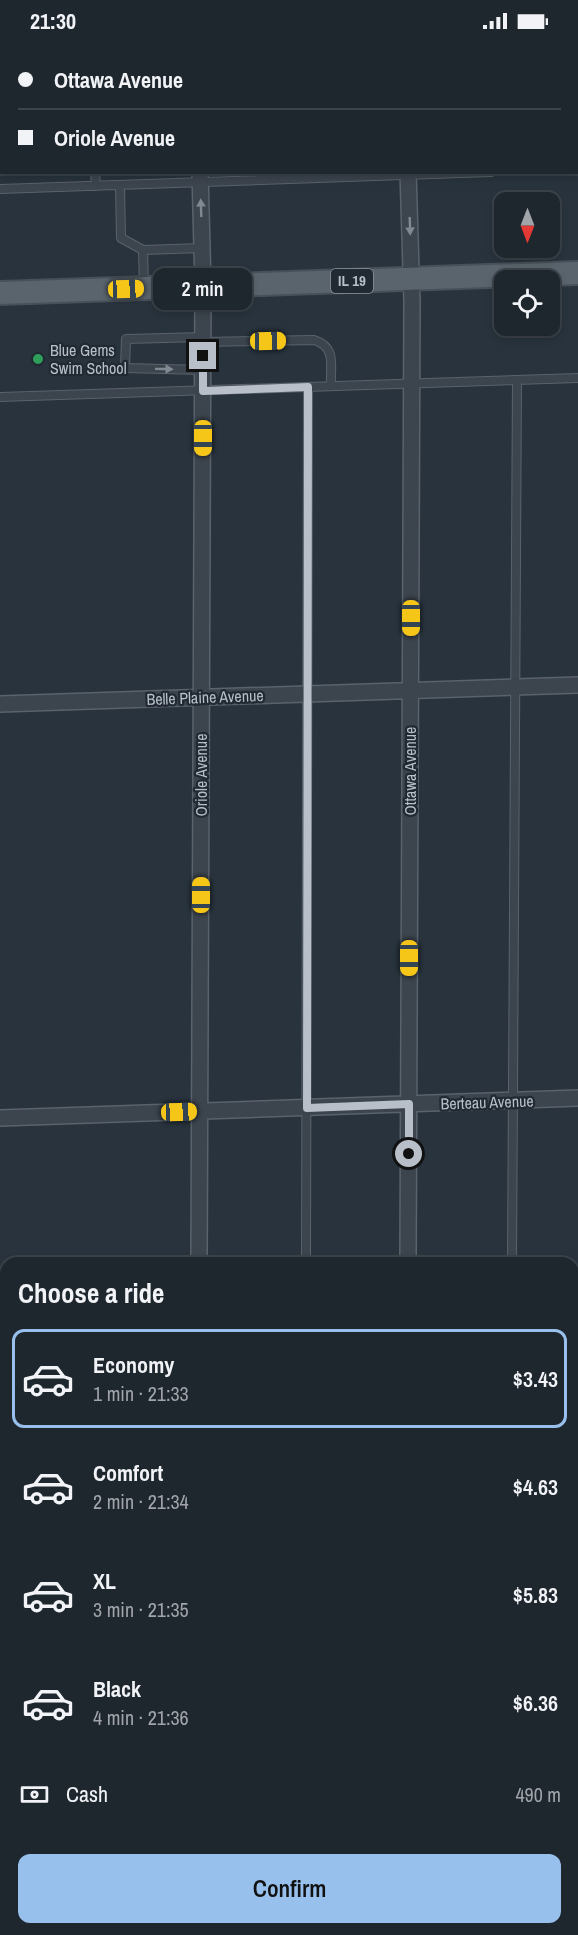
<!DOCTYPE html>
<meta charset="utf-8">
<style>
body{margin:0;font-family:"Archivo Narrow",sans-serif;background:#2b323a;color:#f1f3f6;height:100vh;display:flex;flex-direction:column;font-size:22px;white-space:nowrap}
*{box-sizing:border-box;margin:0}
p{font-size:20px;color:#a1a5aa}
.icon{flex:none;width:33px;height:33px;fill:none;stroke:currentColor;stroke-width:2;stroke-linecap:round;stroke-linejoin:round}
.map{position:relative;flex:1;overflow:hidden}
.sheet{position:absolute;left:0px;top:1215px;width:579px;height:678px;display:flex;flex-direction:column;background:#1e262e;border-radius:18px 18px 0 0;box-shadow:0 3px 9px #0003,0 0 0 2px #3c434a}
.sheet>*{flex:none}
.top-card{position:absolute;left:0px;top:0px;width:579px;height:132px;box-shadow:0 3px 9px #0003,0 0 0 2px #3c434a;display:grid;align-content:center;height:132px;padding:0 18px;background:#1e262e}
.needle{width:39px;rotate:180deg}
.tools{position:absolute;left:494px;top:150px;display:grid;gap:12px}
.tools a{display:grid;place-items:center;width:66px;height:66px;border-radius:12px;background:#1e262e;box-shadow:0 3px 9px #0003,0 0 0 2px #3c434a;font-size:30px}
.end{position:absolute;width:27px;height:27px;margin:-14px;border:8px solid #b8bfc8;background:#111;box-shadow:0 0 0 3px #111}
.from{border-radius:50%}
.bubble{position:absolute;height:42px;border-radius:12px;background:#1e262e;box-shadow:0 3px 9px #0003,0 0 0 2px #3c434a;font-size:20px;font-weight:600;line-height:42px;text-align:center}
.car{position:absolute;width:18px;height:36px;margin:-18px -9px;border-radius:8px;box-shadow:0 0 4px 2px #0007;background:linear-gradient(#f5c518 24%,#345 0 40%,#f5c518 0 76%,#345 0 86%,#f5c518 0)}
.top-card b{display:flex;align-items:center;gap:21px;height:57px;font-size:22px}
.top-card b+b{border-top:2px solid #3c434a}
.top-card i{width:15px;height:15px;background:#f1f3f6}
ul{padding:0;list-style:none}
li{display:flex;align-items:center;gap:18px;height:99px;margin:0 12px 9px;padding:0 6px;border:3px solid transparent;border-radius:12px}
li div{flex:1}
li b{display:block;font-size:22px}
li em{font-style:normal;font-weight:600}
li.on{border-color:#98c0ec}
li>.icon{width:54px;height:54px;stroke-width:1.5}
h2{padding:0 18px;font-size:27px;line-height:72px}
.pay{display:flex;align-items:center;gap:15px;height:66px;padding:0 18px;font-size:22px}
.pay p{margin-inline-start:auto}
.cta{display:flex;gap:12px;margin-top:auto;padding:12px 18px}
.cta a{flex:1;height:69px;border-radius:12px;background:#98c0ec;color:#111;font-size:24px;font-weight:600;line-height:69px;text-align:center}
.status{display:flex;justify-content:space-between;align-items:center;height:42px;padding:0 30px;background:#1e262e;direction:ltr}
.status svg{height:16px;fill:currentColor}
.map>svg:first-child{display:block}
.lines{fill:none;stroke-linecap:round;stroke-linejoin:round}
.service-casing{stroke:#5a626b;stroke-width:10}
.minor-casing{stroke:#5a626b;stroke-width:18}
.tertiary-casing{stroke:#5a626b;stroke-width:21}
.primary-casing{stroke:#485059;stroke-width:26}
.service{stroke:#3c444d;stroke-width:8}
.minor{stroke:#3c444d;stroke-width:15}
.tertiary{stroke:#3c444d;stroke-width:18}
.primary{stroke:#5a646d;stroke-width:22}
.oneway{fill:#808891}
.route{stroke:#b8bfc8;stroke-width:8}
.leisure-dot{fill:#2e9e5b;stroke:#212932;stroke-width:2}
.labels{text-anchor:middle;stroke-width:4.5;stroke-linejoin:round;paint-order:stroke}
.shield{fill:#212932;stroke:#8b929b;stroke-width:1.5}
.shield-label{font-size:15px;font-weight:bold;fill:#b8bfc8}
.poi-label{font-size:16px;fill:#b8bfc8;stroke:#212932;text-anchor:start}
.street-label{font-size:16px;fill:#b8bfc8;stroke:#212932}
</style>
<div class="status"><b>21:30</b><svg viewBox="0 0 49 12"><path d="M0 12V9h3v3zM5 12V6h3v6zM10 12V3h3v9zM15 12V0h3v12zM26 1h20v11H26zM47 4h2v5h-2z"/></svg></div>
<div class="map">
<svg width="578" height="1893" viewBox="0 0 578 1893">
<rect width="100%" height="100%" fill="#28333d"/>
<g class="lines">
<g class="service-casing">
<path id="service" d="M91 0V2
M305 0V2
M95 130 96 144
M120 143 121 196 143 208
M0 147 491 130
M144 245 143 208 202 206
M203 300 314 298C337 305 330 324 331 344
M203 328 125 326 126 297 203 295
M0 355 578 336
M306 1221 308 345
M512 1221 517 338
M573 1778 578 1777
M240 1887V1893
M277 1893V1887"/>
</g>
<g class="minor-casing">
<path id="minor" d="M197 0V2
M413 2V0
M0 662 578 643
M0 1076 578 1056
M199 1221 203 244 200 130
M408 1221 412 259 408 130
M573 1470H578
M0 1489H6
M509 1887V1893
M196 1893V1887"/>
</g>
<g class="tertiary-casing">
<path id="tertiary" d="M573 1883H578
M304 1893 468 1887"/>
</g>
<g class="primary-casing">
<path id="primary" d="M0 251 578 231"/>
</g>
<use href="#service" class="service"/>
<use href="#minor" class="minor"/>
<use href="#tertiary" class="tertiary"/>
<use href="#primary" class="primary"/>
</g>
<defs><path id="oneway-solid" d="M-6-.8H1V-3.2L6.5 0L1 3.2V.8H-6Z" transform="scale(1.5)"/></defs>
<g class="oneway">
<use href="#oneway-solid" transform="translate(201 166) rotate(-92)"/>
<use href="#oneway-solid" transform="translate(410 184) rotate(88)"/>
<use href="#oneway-solid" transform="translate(164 327) rotate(1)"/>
</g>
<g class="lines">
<path class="route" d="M203 314V349L308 345 307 1066 409 1062V1112"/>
</g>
<circle class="leisure-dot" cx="38" cy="317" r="6"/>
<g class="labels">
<rect class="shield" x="331" y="227" width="42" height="24" rx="4.5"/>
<g class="shield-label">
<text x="352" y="244">IL 19</text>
</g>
<g class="poi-label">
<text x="50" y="314">Blue Gems<tspan x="50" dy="18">Swim School</tspan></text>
</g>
<g class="street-label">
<text transform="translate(205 655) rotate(-2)" y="6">Belle Plaine Avenue</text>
<text transform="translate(410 729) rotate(-90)" y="6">Ottawa Avenue</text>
<text transform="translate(201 733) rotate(-90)" y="6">Oriole Avenue</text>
<text transform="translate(487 1060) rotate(-2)" y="6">Berteau Avenue</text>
</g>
</g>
</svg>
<div class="tools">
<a><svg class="needle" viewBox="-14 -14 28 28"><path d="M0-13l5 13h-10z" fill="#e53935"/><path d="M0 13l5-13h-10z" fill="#a1a5aa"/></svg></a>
<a><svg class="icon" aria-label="locate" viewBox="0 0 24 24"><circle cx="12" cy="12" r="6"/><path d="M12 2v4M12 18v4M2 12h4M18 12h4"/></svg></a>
</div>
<i class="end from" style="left:409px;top:1112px"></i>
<i class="end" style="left:203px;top:314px"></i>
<div class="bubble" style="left:153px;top:226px;width:99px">2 min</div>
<i class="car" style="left:126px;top:247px;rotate:88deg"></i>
<i class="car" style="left:268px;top:299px;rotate:89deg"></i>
<i class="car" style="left:203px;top:396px;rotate:180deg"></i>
<i class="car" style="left:411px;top:576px;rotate:180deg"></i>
<i class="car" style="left:201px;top:853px;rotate:0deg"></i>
<i class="car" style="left:409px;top:916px;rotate:180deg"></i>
<i class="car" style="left:179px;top:1070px;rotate:88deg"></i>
<div class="top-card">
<b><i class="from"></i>Ottawa Avenue</b>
<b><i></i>Oriole Avenue</b>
</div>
<section class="sheet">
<h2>Choose a ride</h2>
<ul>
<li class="on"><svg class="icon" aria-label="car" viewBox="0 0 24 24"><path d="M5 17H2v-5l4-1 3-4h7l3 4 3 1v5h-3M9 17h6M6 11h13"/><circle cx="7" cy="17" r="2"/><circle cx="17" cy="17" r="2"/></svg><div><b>Economy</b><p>1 min · 21:33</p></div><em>$3.43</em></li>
<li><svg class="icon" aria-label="car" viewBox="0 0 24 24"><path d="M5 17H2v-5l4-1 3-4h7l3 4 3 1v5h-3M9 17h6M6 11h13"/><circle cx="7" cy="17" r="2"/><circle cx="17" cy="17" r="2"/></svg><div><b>Comfort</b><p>2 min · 21:34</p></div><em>$4.63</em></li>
<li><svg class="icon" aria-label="car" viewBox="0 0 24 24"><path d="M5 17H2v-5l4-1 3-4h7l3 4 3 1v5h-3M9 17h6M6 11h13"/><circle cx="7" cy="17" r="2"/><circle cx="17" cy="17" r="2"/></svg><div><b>XL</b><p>3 min · 21:35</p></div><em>$5.83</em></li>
<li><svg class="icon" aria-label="car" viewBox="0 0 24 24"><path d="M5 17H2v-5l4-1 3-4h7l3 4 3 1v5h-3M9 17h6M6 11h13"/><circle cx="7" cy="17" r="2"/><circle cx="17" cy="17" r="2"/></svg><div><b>Black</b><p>4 min · 21:36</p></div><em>$6.36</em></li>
</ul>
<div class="pay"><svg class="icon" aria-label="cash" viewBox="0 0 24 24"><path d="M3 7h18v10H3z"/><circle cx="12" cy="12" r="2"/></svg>Cash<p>490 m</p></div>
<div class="cta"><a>Confirm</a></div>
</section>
</div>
